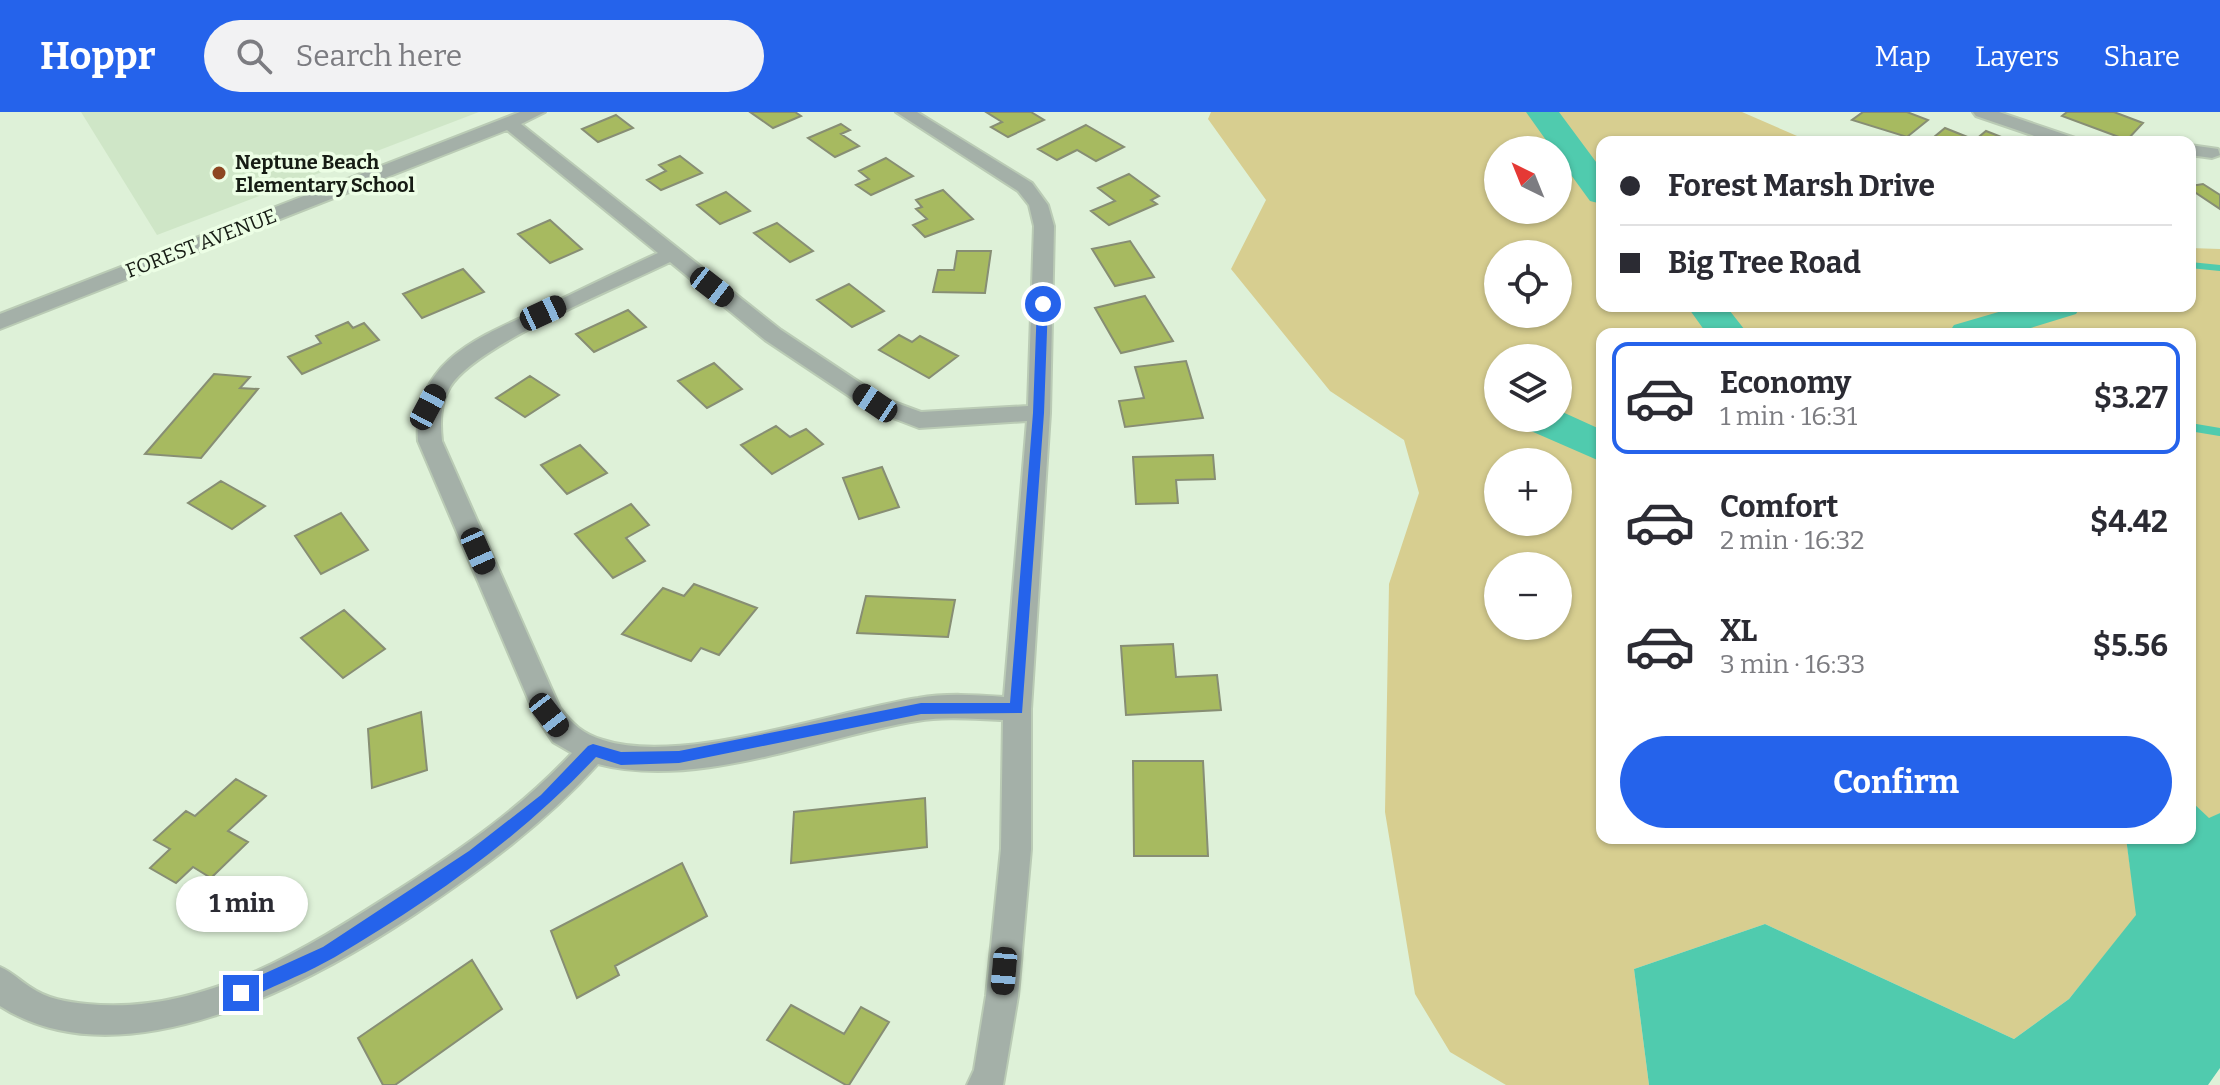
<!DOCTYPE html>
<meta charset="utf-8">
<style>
body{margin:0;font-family:Bitter,serif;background:#f2f2f3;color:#2b2b33;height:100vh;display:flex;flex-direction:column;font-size:30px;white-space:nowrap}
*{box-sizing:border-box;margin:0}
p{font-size:26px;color:#7c7c81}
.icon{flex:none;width:44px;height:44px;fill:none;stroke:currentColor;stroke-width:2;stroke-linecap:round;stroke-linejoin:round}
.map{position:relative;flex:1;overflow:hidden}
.details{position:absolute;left:1596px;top:216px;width:600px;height:516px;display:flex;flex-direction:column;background:#fff;border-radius:16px;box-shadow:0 2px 6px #0004}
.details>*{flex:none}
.banner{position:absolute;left:1596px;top:24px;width:600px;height:176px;border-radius:16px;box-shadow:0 2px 6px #0004;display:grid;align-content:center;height:176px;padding:0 24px;background:#fff}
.needle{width:52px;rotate:317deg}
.fabs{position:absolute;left:1484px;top:24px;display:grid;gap:16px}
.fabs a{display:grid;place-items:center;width:88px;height:88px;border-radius:50%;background:#fff;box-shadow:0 2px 6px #0004;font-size:40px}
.end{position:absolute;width:36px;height:36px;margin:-18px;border:10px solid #2563eb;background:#fff;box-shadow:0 0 0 4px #fff}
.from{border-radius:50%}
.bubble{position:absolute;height:56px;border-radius:28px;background:#fff;box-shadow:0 2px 6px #0004;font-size:26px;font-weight:700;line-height:56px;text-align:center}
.car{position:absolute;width:24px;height:48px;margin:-24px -12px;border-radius:10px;box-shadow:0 0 6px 2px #0007;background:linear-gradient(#222 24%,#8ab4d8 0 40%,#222 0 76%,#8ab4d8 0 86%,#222 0)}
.banner b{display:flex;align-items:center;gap:28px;height:76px;font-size:30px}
.banner b+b{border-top:2px solid #e1e1e2}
.banner i{width:20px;height:20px;background:#2b2b33}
ul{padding:14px 0 0;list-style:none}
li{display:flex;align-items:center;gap:24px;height:112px;margin:0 16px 12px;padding:0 8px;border:4px solid transparent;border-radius:16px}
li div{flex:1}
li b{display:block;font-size:30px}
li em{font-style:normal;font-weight:700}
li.on{border-color:#2563eb}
li>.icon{width:72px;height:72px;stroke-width:1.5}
.button{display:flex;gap:16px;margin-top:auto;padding:16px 24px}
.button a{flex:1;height:92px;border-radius:48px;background:#2563eb;color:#fff;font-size:32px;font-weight:700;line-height:92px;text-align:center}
header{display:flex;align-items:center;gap:48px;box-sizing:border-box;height:112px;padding:0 40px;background:#2563eb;color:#fff}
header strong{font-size:38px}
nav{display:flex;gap:44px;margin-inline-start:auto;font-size:28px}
.search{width:560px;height:72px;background:#f2f2f3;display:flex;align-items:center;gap:20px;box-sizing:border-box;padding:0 28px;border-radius:44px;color:#7c7c81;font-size:30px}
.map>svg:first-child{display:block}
.built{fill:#cfe6c7}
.green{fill:#d7ce90;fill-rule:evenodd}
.water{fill:#50cbae}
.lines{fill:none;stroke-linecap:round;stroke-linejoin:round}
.stream-far1{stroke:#50cbae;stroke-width:6}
.stream{stroke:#50cbae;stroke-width:8}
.river{fill:#50cbae;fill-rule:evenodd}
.building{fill:#a7ba60;stroke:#878e74;stroke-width:2}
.minor-casing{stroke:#bacbb5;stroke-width:4}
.minor{fill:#a4b0a8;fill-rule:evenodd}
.route{fill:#2563eb}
.poi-dot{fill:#8e4722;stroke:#ecfee5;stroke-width:3}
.labels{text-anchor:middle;stroke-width:7;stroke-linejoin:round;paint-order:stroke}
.far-poi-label{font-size:20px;font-weight:bold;fill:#161c14;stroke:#ecfee5;text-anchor:start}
.far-street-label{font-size:20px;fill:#161c14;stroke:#ecfee5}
</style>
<header>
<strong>Hoppr</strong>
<div class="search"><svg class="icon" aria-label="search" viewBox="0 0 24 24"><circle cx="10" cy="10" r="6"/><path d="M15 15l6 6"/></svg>Search here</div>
<nav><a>Map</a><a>Layers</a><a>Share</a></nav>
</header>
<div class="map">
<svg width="2220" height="973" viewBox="0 0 2220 973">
<rect width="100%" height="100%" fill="#def1d8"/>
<path class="built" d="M81 0H479L157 123Z"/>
<path class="green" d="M1211 0H1742L1811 30H1602V194H2190V136L2220 137V701L2209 707 2190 688V222H1734L1715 205V222H1602V726H2126L2137 803 2069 887 2014 927 1765 812 1634 857 1649 973H1506L1450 940 1415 882 1385 700 1389 472 1419 381 1404 328 1330 279 1231 157 1266 88 1208 7ZM1498 38H1558V98H1498ZM1498 142H1558V202H1498ZM1498 246H1558V306H1498ZM1498 350H1558V410H1498ZM1498 454H1558V514H1498Z"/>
<path class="water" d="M2190 688 2209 706 2220 701V956L2208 973H1649L1634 857 1765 812 2014 927 2069 887 2136 803 2126 726H2190Z"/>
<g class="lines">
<path class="stream-far1" d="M2190 153 2220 156"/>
<path class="stream" d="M2190 315 2220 320"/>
<path class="river" d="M1526 0H1559L1602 58V92L1590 89 1558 45V38H1553Z
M1687 194H1726L1748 222H1707Z
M2019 194H2081L2076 202 2011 222H1948L1954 213Z
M1558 298 1602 318V350L1524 316 1518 306H1558Z"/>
</g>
<path class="building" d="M750 0H795L801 4 773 16Z
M986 0H1031L1044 8 1008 25 991 15 1002 10Z
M1863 0H1907L1928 8 1907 25 1852 8Z
M2067 0H2114L2143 11 2127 28 2062 4Z
M616 3 633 16 598 30 582 17Z
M841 12 850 18 841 22 859 34 835 45 808 26Z
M1086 13 1124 35 1096 49 1077 38 1057 48 1038 37Z
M1945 16 1975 28 1986 19 2014 30H1928Z
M680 44 702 61 661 78 647 68 666 59 659 53Z
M886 46 913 64 871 83 856 73 869 67 859 59Z
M1129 62 1159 84 1151 88 1157 92 1109 113 1091 99 1115 89 1098 76Z
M2203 72 2220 83V97L2190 77V74Z
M943 78 973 107 925 125 913 113 927 107 916 97 922 95 916 88Z
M726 80 750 99 720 112 697 93Z
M550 108 582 137 550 151 518 122Z
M777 111 813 139 790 150 754 121Z
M1130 129 1154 165 1115 174 1092 137Z
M957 139H991L985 181 933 180 938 158H954Z
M463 157 484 180 422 206 403 182Z
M849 172 884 199 852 215 817 188Z
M1145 184 1173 229 1121 241 1095 196Z
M628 198 646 215 594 240 576 222Z
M348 210 353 216 364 211 379 228 302 262 288 245 321 231 316 224Z
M899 223 912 230 920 224 958 244 929 266 879 238Z
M1186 249 1203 306 1125 315 1119 289 1144 286 1135 255Z
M714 251 742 277 707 296 678 269Z
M214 262 250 265 240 276 258 277 201 346 145 342Z
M530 264 559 283 525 305 496 286Z
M776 314 790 325 806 317 823 332 772 362 741 333Z
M580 333 607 361 567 382 541 353Z
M1213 343 1215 367 1176 368 1178 391 1136 392 1133 345Z
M882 355 899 395 859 407 843 366Z
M221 369 265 394 232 417 188 391Z
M631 392 649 413 626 426 645 449 613 466 575 422Z
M341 401 368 438 321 462 295 424Z
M694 472 757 496 719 543 701 536 691 549 622 522 663 476 684 484Z
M866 484 955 488 948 525 857 521Z
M344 498 385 537 343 566 301 526Z
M1173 532 1176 565 1217 563 1221 598 1126 603 1121 534Z
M421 600 427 658 372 676 368 617Z
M1133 649H1203L1208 744H1134Z
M236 667 266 684 228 719 248 730 211 766 193 755 176 771 150 756 170 737 154 728 186 699 195 704Z
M925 686 927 735 791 751 794 700Z
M682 751 707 804 615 854 619 863 577 886 551 819Z
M472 848 502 897 395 973H383L358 926Z
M791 893 844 922 861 895 889 910 849 973H846L767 928Z"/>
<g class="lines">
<g class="minor-casing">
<path id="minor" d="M520 0H545L521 12 781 218 883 286 921 300 1028 294 1034 114 1029 93 1018 79 896 0H917L1032 71 1048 93 1054 114 1050 301 1031 597V737L1018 884 1003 973H967L974 958 986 884 1001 737 1003 608C974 607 946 604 917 609 819 625 698 678 598 652 544 712 482 757 415 802 310 872 122 973 0 894V855C12 860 19 868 30 875 47 887 67 890 87 892 203 904 309 835 401 776 463 736 522 695 572 641L553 630 535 603 418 329C412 246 485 223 547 194 584 176 621 158 658 141L507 18 0 217V202ZM670 150 765 228 867 296 919 316 1027 309 1004 585C975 583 946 581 918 586 834 599 682 654 603 628 583 622 572 612 560 596L442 329C440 310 440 292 450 275 476 232 620 175 670 150Z
M1973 0H1999L2075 26 2078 30H2052L1976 4Z
M2190 33 2218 37 2220 43 2212 46 2190 43Z"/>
</g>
<use href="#minor" class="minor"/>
</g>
<path class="route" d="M1043 189 1048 192 1044 301 1022 601 921 602 679 651 621 653 596 645C521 725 430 789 335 845 307 861 276 873 247 887H235L233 881 235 875 323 835 469 739 541 683 588 634 593 632 621 640 679 639 921 591H1010L1033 301 1037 192Z"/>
<circle class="poi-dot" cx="219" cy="61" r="8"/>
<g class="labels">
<g class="far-poi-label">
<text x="235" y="57">Neptune Beach<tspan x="235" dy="23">Elementary School</tspan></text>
</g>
<g class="far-street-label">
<text transform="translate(201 131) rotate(-21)" y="7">FOREST AVENUE</text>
</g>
</g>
</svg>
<div class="fabs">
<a><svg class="needle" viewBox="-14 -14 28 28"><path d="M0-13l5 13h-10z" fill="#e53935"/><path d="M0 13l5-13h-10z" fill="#7c7c81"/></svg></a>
<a><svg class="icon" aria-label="locate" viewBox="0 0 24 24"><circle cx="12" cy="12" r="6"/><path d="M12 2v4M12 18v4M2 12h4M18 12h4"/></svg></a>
<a><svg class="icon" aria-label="layers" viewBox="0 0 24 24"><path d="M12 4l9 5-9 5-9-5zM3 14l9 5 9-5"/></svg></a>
<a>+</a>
<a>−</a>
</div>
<i class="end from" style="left:1043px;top:192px"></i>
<i class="end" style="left:241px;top:881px"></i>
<div class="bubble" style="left:176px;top:764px;width:132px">1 min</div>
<i class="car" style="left:712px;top:175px;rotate:128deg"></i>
<i class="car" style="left:543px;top:201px;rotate:65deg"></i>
<i class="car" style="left:875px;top:291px;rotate:304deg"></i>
<i class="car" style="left:428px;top:295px;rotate:28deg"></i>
<i class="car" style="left:478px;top:439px;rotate:156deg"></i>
<i class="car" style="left:549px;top:603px;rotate:142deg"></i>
<i class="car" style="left:1004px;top:859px;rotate:185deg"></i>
<div class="banner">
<b><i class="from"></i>Forest Marsh Drive</b>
<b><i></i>Big Tree Road</b>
</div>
<section class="details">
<ul>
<li class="on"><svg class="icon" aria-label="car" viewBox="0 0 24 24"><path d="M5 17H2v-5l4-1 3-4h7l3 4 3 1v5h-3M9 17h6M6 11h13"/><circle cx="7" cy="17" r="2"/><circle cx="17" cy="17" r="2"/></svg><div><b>Economy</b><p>1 min · 16:31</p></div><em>$3.27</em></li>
<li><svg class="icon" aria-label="car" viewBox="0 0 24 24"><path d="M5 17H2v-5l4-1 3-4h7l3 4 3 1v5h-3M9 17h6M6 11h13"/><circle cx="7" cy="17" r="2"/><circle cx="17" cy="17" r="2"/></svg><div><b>Comfort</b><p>2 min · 16:32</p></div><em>$4.42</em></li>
<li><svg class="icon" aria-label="car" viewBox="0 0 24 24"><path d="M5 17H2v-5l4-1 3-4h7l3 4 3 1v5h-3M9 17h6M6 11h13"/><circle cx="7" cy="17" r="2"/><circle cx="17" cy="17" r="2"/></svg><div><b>XL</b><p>3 min · 16:33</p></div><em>$5.56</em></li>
</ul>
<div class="button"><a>Confirm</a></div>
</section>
</div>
